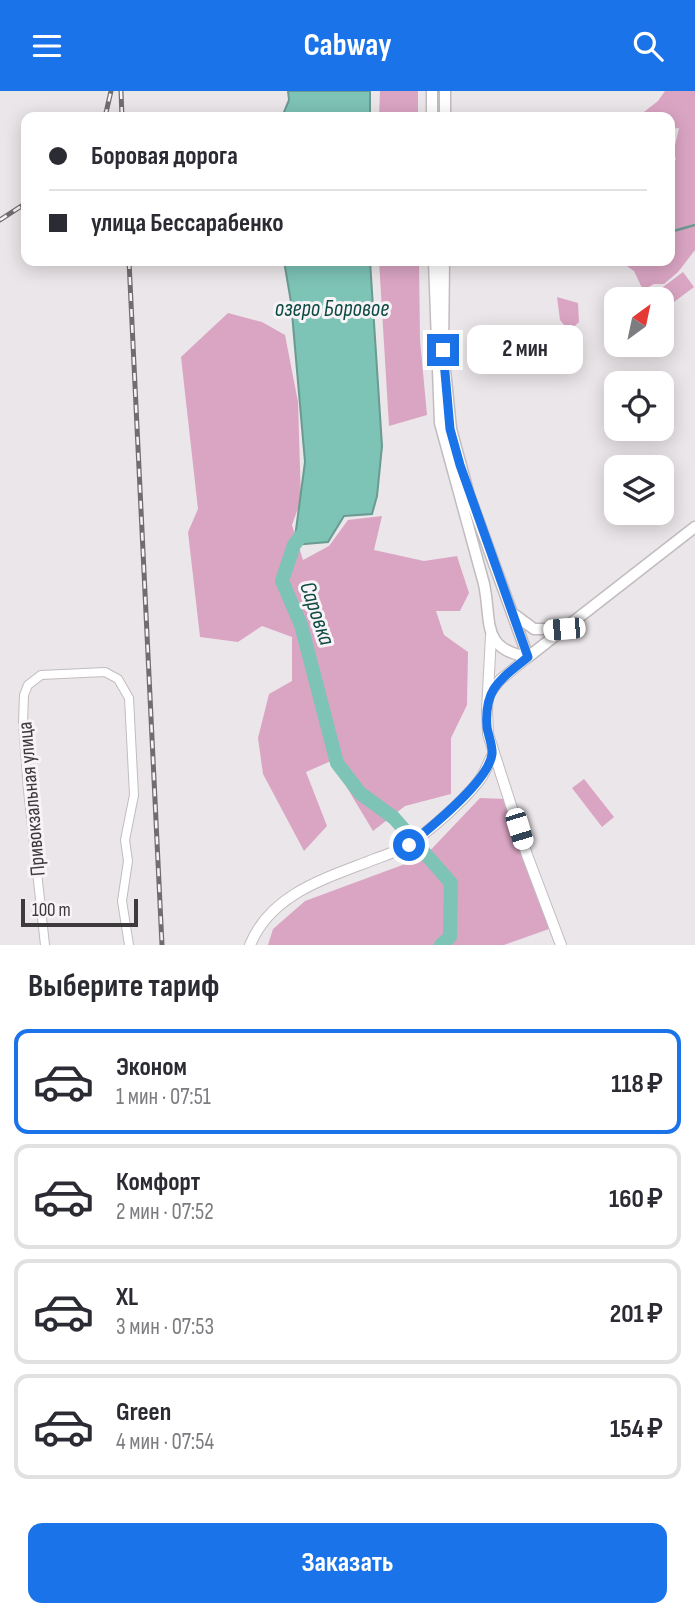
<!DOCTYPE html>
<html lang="ru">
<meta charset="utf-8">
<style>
body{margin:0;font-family:"Sofia Sans Condensed",sans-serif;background:#f2f2f3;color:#2b2b33;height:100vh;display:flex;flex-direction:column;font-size:26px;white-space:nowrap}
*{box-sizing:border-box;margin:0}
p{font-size:23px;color:#7c7c81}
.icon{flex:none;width:38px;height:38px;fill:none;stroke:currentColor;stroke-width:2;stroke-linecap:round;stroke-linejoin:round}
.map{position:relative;height:854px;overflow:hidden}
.panel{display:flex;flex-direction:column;background:#fff;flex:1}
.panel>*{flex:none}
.banner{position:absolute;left:21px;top:21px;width:654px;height:154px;border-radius:14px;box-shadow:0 4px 18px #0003;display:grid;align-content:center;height:154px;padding:0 28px;background:#fff}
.needle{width:46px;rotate:33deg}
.tools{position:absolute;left:604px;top:196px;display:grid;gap:14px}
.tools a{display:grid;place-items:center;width:70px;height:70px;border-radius:14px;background:#fff;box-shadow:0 4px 18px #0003;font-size:35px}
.scale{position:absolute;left:21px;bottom:18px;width:117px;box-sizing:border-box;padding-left:7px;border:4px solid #3c3a3b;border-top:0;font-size:19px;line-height:24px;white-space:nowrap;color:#3c3a3b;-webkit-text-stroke:5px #f8f3f6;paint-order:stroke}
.end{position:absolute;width:32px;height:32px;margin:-16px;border:9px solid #1a73e8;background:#fff;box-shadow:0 0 0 4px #fff}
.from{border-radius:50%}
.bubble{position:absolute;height:49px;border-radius:14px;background:#fff;box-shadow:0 4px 18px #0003;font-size:23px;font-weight:700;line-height:49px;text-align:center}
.car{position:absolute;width:21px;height:42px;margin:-21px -10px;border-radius:9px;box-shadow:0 0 5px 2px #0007;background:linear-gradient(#fff 24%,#345 0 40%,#fff 0 76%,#345 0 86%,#fff 0)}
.banner b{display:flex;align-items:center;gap:24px;height:66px;font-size:26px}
.banner b+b{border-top:2px solid #e1e1e2}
.banner i{width:18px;height:18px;background:#2b2b33}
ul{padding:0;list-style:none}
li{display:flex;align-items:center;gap:21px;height:105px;margin:0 14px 10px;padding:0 14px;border:4px solid #e1e1e2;border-radius:14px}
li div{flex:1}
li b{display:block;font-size:26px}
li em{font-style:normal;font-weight:700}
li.on{border-color:#1a73e8}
li>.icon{width:63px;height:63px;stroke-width:1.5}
h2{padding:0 28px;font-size:32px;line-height:84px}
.action{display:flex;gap:14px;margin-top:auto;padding:14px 28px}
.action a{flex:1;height:80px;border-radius:14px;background:#1a73e8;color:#fff;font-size:28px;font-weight:700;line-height:80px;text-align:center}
header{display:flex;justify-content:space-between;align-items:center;height:91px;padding:0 28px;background:#1a73e8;color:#fff;font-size:32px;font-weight:700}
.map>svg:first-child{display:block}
.green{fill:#daa5c3}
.water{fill:#7dc3b6;stroke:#6a9a91;stroke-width:2}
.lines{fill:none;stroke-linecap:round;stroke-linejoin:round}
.stream{stroke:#6a9a91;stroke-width:2.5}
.river{stroke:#7dc3b6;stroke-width:14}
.minor-casing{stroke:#c1bcbf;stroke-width:10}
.tertiary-casing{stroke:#c1bcbf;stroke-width:12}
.secondary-casing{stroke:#c1bcbf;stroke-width:13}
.minor{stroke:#fff;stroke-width:8}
.tertiary{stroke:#fff;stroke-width:10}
.secondary{stroke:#fff;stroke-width:10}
.rail-casing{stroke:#706d6f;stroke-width:5}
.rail{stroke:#f8f3f6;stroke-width:2.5;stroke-dasharray:8;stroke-linecap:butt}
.route{stroke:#1a73e8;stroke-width:9}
.labels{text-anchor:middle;stroke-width:6;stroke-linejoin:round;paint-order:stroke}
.street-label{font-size:21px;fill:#3c3a3b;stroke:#f8f3f6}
.water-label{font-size:23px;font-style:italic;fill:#0d4b43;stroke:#f8f3f6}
</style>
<header><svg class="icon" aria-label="menu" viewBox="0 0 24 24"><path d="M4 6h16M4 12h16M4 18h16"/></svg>Cabway<svg class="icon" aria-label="search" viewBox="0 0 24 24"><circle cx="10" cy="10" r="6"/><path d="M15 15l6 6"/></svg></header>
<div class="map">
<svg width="695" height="854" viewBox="0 0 695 854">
<rect width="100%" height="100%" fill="#ebe6e9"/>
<path class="green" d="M380 0H418V26H379Z
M665 0H695V159L678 181 664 193H654L643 199 634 180 624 173 623 170H670V78L676 68 673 63 679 37 670 38V26H645L644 21 658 10Z
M379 170H419L420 249 427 324 389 335Z
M683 181 694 196 662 220V208H647Z
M557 206 578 212 579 231 569 240 560 229Z
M228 222 262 231 285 244 298 311 301 409 292 434 303 469 329 455 348 429 382 425 374 459 424 470 457 465 469 502 460 520H436L444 544 468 561 467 614 451 647V703L405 715 373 740 331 670 306 681 327 735 304 760 263 683 258 647 269 603 292 590V546L262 535 238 551 200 546 188 441 198 418 181 266Z
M584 688 614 726 602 736 572 697Z
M480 707 506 708 549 838 504 854H268L273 838 305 810 424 766Z"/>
<path class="water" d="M288 0H370V26H282L289 9Z
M284 170H370L382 355 377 405 372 423 344 425 328 451 294 454 305 371 291 211Z"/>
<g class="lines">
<path class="stream" d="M670 141 695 134"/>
<path class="river" d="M304 441 294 454 282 490 301 534 337 672 360 702 394 727 451 792 450 846 441 854"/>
<g class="minor-casing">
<path id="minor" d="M45 854 28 699 23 632 24 604 28 594 41 584 105 581 118 588 129 607 134 704 125 749 128 770 122 810 129 854"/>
</g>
<g class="tertiary-casing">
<path id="tertiary" d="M491 545 487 619 488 643 527 764 561 854
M489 603 500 589 528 566
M250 854C271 802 327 787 375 768 386 764 399 760 409 753 430 740 463 710 478 691 485 683 488 672 493 663"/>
</g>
<g class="secondary-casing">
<path id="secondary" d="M432 0V26
M445 26V0
M434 170 440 332 484 493C492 530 480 558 528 566
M444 170 443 259 451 338 469 404 528 566
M515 524 534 538H564
M528 566 695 436"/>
</g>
<use href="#minor" class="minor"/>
<use href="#tertiary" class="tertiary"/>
<use href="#secondary" class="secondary"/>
<g class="rail-casing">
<path id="rail" d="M121 0 122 26
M105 26 111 0
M0 129 26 112
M129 170 162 854"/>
</g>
<use href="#rail" class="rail"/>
</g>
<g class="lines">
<path class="route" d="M409 754C430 737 489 690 492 663 493 655 488 644 487 636 484 597 500 589 528 566L460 374 450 338 443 259"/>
</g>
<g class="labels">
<g class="street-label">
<text transform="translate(31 708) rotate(-95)" y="7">Привокзальная улица</text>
</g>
<g class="water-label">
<text x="332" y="225">озеро Боровое</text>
<text transform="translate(318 522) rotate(71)" y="8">Саровка</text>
</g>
</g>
</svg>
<div class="tools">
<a><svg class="needle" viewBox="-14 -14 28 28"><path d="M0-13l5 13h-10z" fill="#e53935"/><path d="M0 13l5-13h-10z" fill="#7c7c81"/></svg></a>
<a><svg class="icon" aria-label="locate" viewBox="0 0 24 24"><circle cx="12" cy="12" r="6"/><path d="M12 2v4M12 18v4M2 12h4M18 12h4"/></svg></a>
<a><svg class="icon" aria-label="layers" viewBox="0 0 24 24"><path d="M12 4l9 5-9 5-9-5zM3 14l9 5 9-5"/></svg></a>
</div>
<div class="scale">100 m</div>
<i class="end from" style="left:409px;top:754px"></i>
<i class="end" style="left:443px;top:259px"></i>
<div class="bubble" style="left:467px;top:234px;width:116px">2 мин</div>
<i class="car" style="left:564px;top:538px;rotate:265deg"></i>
<i class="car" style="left:519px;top:738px;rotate:163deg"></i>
<div class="banner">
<b><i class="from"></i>Боровая дорога</b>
<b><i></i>улица Бессарабенко</b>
</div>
</div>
<section class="panel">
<h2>Выберите тариф</h2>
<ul>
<li class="on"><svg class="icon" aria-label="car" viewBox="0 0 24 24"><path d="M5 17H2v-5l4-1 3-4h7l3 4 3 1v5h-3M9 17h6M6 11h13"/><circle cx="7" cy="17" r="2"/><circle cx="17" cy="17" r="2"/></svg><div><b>Эконом</b><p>1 мин · 07:51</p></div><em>118 ₽</em></li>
<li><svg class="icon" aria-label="car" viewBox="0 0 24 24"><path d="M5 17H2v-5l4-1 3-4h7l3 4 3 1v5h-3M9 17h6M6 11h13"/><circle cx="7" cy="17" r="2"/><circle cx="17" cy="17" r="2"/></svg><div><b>Комфорт</b><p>2 мин · 07:52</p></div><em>160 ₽</em></li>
<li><svg class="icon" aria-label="car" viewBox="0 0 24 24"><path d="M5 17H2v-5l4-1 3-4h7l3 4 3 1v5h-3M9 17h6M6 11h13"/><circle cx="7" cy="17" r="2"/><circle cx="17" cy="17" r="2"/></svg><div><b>XL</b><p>3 мин · 07:53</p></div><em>201 ₽</em></li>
<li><svg class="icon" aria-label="car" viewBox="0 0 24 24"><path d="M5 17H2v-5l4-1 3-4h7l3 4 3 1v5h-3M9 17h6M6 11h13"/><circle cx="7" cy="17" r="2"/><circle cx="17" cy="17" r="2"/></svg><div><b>Green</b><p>4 мин · 07:54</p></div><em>154 ₽</em></li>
</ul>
<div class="action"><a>Заказать</a></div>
</section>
